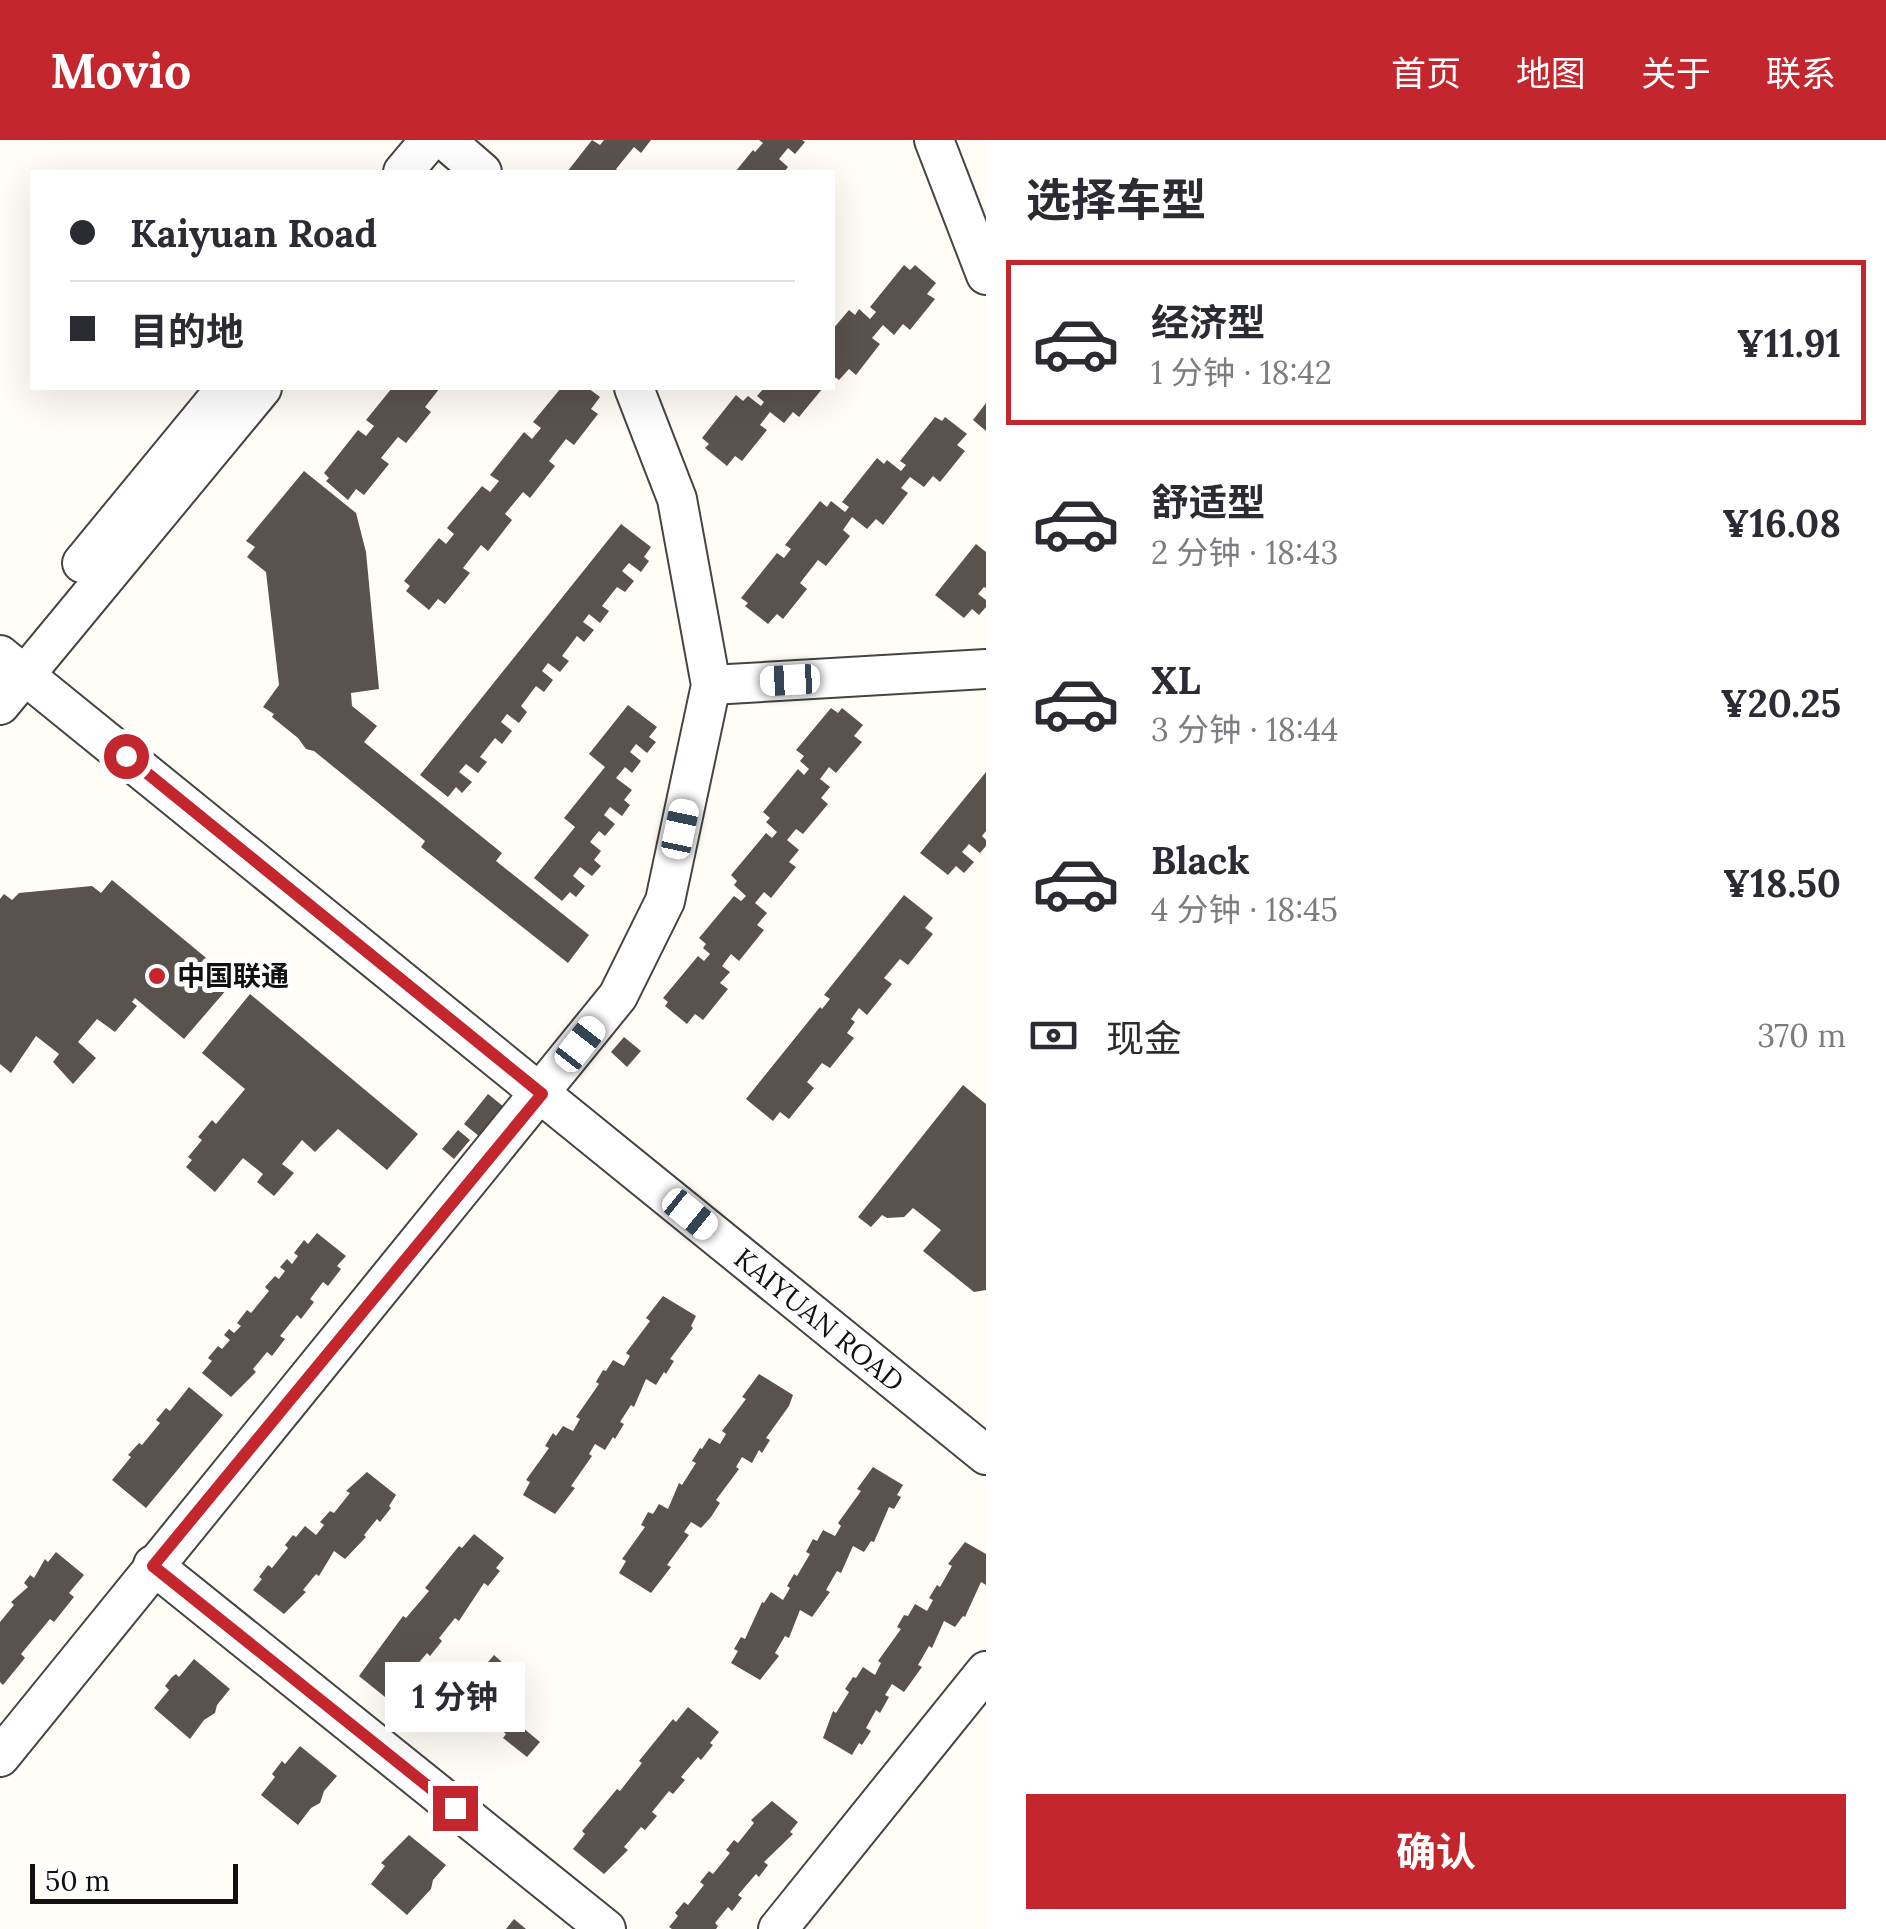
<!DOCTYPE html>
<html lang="zh">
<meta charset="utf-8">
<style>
body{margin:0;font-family:Lora,"Noto Sans SC",serif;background:#f7f7f7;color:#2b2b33;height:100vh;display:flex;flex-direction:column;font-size:38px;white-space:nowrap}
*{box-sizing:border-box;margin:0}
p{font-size:32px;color:#7c7c81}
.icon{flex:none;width:55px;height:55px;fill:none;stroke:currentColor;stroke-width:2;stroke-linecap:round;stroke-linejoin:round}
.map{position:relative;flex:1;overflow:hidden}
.panel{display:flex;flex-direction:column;background:#fff;width:900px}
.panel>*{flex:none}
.top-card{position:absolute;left:30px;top:30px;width:805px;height:220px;border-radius:0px;box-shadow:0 10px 40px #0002;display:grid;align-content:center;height:220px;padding:0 40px;background:#fff}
.scale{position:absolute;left:30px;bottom:25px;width:208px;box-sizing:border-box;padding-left:10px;border:5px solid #111;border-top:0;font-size:28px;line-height:35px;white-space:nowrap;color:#111;-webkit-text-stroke:8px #fff;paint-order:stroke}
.end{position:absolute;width:45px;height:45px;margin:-22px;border:12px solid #c4262e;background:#fff;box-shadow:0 0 0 5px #fff}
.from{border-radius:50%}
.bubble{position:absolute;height:70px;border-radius:0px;background:#fff;box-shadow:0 10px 40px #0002;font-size:32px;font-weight:700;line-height:70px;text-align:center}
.car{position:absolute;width:30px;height:60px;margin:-30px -15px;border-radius:12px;box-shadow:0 0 8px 2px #0007;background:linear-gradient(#fff 24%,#345 0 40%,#fff 0 76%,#345 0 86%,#fff 0)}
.top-card b{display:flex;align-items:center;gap:35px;height:95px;font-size:38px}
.top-card b+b{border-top:2px solid #e1e1e2}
.top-card i{width:25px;height:25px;background:#2b2b33}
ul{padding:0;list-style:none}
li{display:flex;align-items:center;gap:30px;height:165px;margin:0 20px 15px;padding:0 20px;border:5px solid transparent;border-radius:0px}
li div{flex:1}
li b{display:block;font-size:38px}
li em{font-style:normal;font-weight:700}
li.active{border-color:#c4262e}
li>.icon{width:90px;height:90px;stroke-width:1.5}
h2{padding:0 40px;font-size:45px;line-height:120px}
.pay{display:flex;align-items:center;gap:25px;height:110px;padding:0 40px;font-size:38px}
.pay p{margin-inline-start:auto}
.cta{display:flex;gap:20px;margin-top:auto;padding:20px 40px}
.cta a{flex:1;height:115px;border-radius:0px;background:#c4262e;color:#fff;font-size:40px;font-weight:700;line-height:115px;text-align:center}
header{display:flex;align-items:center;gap:60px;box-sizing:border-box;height:140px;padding:0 50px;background:#c4262e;color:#fff}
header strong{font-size:48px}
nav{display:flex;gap:55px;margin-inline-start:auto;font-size:35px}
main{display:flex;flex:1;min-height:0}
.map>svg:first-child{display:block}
.building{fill:#5a524d}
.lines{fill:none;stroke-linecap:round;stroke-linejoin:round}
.minor-casing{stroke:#444;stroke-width:42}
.minor{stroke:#fff;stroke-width:38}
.route{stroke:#c4262e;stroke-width:12}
.poi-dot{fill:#c4262e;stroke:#fff;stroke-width:4}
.labels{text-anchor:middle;stroke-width:10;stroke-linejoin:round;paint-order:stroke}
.poi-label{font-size:28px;font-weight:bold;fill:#111;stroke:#fff;text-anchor:start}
.street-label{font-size:28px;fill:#111;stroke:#fff}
</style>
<header>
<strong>Movio</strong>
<nav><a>首页</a><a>地图</a><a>关于</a><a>联系</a></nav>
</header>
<main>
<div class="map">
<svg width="986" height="1789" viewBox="0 0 986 1789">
<rect width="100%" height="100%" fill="#fffdf5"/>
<path class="building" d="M592 0 600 5 604 0H651L641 13 634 7 616 29 619 32H567Z
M759 0H802L805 2 795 14 788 8 779 19 788 27 784 32H735L753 10 755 12 763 3Z
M904 125 910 130 915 125 936 143 927 154 935 159 910 190 903 184 894 195 883 185 872 198 880 204 856 235 849 229 839 240 832 235V190L849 170 855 175 859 169 870 179 876 172 870 167Z
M392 248H440L425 267 431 272 406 303 398 297 381 318 389 324 364 355 356 349 348 360 326 341 329 338 324 333 358 290 366 296 374 286 366 280Z
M561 248H588L600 257 591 269 598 274 574 305 566 299 549 321 555 326 530 358 523 352 505 374 512 380 488 411 481 405 463 428 470 433 445 464 438 459 429 470 406 451 410 446 404 441 439 398 446 404 454 394 447 388 482 346 490 352 499 341 490 335 524 292 532 299 541 288 533 282Z
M764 248H823L799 277 793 272 784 283 770 272 760 285 767 290 742 321 735 316 727 326 705 308 709 304 702 298 736 255 743 261 748 256 761 266 764 262 757 256Z
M986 263V291L973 280Z
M935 277 942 281 945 277 967 294 957 305 965 311 940 342 933 336 924 347 910 337 901 348 908 353 883 385 876 379 867 389 852 377 843 390 850 396 826 426 818 420 800 443 807 449 783 479 777 474 768 484 745 466 748 463 741 458 777 413 784 418 791 409 785 405 820 361 827 367 831 361 845 372 849 367 842 362 877 318 884 324 887 320 901 331 906 325 900 321Z
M304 331 356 373 366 412 379 549 351 553 352 566 377 586 364 602 502 713 496 721 589 795 568 823 421 707 425 701 314 611 306 609 298 598 272 577 274 574 263 567 279 545 266 432 247 417 255 407 246 401Z
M621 384 651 407 644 417 649 421 641 432 629 423 622 431 634 441 625 452 617 447 602 466 609 471 600 483 589 474 583 482 594 490 584 502 577 496 562 516 569 521 560 532 548 523 542 531 553 540 544 552 536 546 521 566 527 572 519 583 507 574 501 582 512 591 502 604 495 598 480 617 487 622 478 633 466 624 459 632 472 642 462 653 456 647 448 657 420 635Z
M976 404 986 412V448L984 447 978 454 986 460V467L979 475 972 469 964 478 935 455Z
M628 565 657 587 649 597 656 602 647 613 636 604 630 612 641 621 632 633 625 627 616 638 632 650 624 660 630 665 622 676 610 667 604 675 615 684 605 696 599 691 590 702 601 711 594 720 601 726 592 736 580 727 573 736 585 746 576 757 570 752 562 761 534 738 575 687 564 678 605 627 589 614Z
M831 568 838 573 842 568 863 585 854 596 862 602 836 633 829 627 820 639 830 647 821 658 828 664 803 694 796 689 787 700 799 710 789 722 796 727 771 758 764 752 755 763 767 773 757 785 764 790 739 821 731 814 722 826 730 832 720 843 728 849 703 880 695 874 687 884 665 866 668 862 663 858 698 816 704 821 710 814 703 808 706 804 699 798 734 756 741 761 746 756 734 745 737 741 731 735 766 693 772 698 777 692 766 682 770 678 763 672 798 629 804 635 809 629 800 621 804 616 796 610Z
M986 632V691L982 696 986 700V706L980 713 969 704 962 712 974 722 964 733 956 726 948 735 920 713Z
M112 740 234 841 184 899 135 858 132 862 137 866 115 892 97 879 78 902 96 918 73 944 53 922 59 914 36 896 11 933 0 924V759L4 754 12 760 19 753 92 746 101 753Z
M904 755 933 778 925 788 933 794 908 825 900 819 884 838 892 844 867 875 859 868 851 879 855 882 847 893 854 898 830 928 822 923 807 942 814 948 789 979 780 972 773 981 746 959 820 867 822 869 830 859 824 855Z
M250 854 418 994 387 1030 338 989 315 1012 302 1000 282 1024 294 1033 274 1056 257 1042 263 1034 243 1018 215 1052 186 1027 192 1020 188 1017 202 1000 198 997 212 980 216 984 245 949 202 913Z
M624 897 641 911 627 927 611 912Z
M963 945 986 964V1150L974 1152 923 1111 941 1090 913 1068 904 1077 887 1078 882 1075 871 1087 858 1077Z
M488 954 509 971 485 1001 464 984Z
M458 990 470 1000 454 1019 442 1009Z
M317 1093 346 1116 337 1126 341 1129 328 1146 323 1142 310 1159 314 1162 301 1179 297 1175 280 1196 285 1199 272 1216 267 1212 253 1229 256 1232 231 1257 202 1233 212 1221 208 1218 218 1206 222 1209 230 1200 224 1195 229 1189 234 1193 241 1186 237 1183 247 1170 251 1173 269 1151 265 1147 275 1136 279 1139 285 1131 280 1127 287 1119 292 1124 298 1116 294 1113 304 1100 308 1104Z
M663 1156 696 1176 691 1186 693 1188 670 1219 674 1221 666 1234 664 1232 656 1245 646 1239 634 1267 631 1265 620 1282 624 1284 615 1299 613 1297 605 1310 595 1304 589 1314 592 1316 571 1346 575 1348 555 1374 523 1355 530 1342 526 1340 549 1308 545 1306 553 1293 556 1296 563 1286 573 1291 580 1279 576 1277 599 1244 596 1242 603 1230 606 1231 613 1220 624 1226 630 1216 626 1213 650 1181 646 1178Z
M759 1234 793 1255 789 1266 766 1298 770 1300 762 1313 759 1310 752 1323 742 1317 736 1327 739 1329 716 1360 720 1363 711 1377 701 1388 691 1382 684 1392 689 1395 667 1425 671 1427 651 1453 619 1433 626 1421 622 1419 645 1387 641 1385 648 1372 653 1374 659 1364 668 1369 679 1343 682 1345 696 1323 692 1321 700 1308 702 1309 709 1298 720 1304 726 1294 722 1291 746 1259 742 1257Z
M189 1247 223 1275 146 1368 112 1340 131 1317 128 1315 139 1303 142 1305 160 1283 156 1280 166 1268 170 1271Z
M873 1327 903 1345 897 1355 901 1357 894 1369 889 1367 874 1402 871 1401 864 1412 853 1406 841 1433 837 1431 826 1450 830 1452 812 1477 800 1470 789 1498 785 1496 775 1513 779 1516 760 1540 731 1523 738 1511 734 1509 741 1497 745 1499 762 1462 764 1463 771 1452 783 1460 790 1448 787 1446 794 1434 797 1436 810 1414 806 1412 813 1399 817 1401 823 1390 835 1396 841 1386 838 1383 861 1351 857 1349Z
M367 1332 396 1355 389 1366 391 1368 380 1382 377 1379 364 1395 366 1397 345 1419 334 1411 319 1436 316 1434 303 1450 306 1452 284 1474 253 1450 262 1439 259 1437 268 1425 272 1428 288 1408 285 1405 293 1395 296 1397 305 1386 316 1395 324 1385 320 1382 330 1371 334 1373 350 1353 346 1351Z
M474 1394 504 1418 496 1428 500 1431 488 1446 484 1443 459 1481 455 1478 439 1498 442 1501 430 1516 427 1513 410 1533 414 1537 390 1561 359 1536 403 1476 406 1478 429 1451 425 1448 459 1406 462 1408Z
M965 1402 986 1414V1445L981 1442 965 1477 963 1476 955 1487 944 1481 932 1508 929 1506 918 1525 922 1527 904 1552 892 1544 885 1555 889 1557 880 1573 876 1570 866 1588 871 1591 862 1605 859 1603 852 1615 823 1598 833 1571 836 1573 849 1552 845 1549 853 1537 856 1538 863 1527 875 1535 881 1523 878 1521 901 1489 897 1487 904 1475 908 1476 915 1464 927 1471 933 1460 929 1458 937 1445 940 1447 952 1426 948 1424Z
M56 1412 84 1435 69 1453 74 1457 54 1482 50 1479 21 1514 25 1518 3 1545 0 1542V1482L14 1465 11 1462 28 1447 24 1443 30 1435 34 1438 45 1419 48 1422Z
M494 1515 503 1523 476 1555 513 1586 516 1582 540 1602 527 1617 503 1598 506 1594 469 1563 465 1569 455 1561Z
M194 1519 230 1549 217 1565 215 1573 204 1580 190 1599 154 1568 169 1550 165 1546 172 1537 176 1534 179 1537Z
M688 1567 719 1592 710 1603 713 1605 701 1620 698 1617 681 1637 685 1640 673 1654 669 1651 652 1672 657 1676 645 1690 641 1687 624 1707 628 1710 604 1734 573 1709 585 1694 582 1691 617 1649 620 1651 642 1623 639 1621 673 1579 676 1582Z
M300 1606 337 1636 324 1651 320 1663 311 1668 298 1685 261 1655 275 1637 272 1634 282 1621 285 1624Z
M772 1661 798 1682 790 1692 793 1694 764 1722 768 1725 759 1737 756 1734 738 1755 742 1758 732 1771 728 1767 715 1783 718 1786 716 1789H672L669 1787 678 1776 675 1773 684 1762 688 1765 704 1745 700 1742 709 1731 713 1734 730 1713 726 1710 734 1700 738 1703 754 1683 751 1680Z
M409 1695 446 1725 433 1740 431 1749 407 1775 371 1744 385 1726 381 1723Z
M514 1779 526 1789H506Z"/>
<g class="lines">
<g class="minor-casing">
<g id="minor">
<path d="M445 0 482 32"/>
<path d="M934 0 986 135"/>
<path d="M403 32 430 0"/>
<path d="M82 423 226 248"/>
<path id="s1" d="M0 515 986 1315"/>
<path d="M711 545 986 529"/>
<path d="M0 565 262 248"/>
<path d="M153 1425 606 1789"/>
<path d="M0 1617 618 856 665 761 711 545 677 359 634 248"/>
<path d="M778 1789 986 1531"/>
</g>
</g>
<use href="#minor" class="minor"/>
</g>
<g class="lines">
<path class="route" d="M126 616 542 954 153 1426 455 1668"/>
</g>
<circle class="poi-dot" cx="157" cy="836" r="10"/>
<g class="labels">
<g class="poi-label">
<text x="177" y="846">中国联通</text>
</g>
<g class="street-label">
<text dy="10" stroke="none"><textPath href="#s1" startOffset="1055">KAIYUAN ROAD</textPath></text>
</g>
</g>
</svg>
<div class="scale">50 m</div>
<i class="end from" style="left:126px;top:616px"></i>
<i class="end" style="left:455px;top:1668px"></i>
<div class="bubble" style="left:385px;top:1522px;width:140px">1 分钟</div>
<i class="car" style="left:790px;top:540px;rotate:267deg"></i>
<i class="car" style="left:680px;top:689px;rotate:12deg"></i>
<i class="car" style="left:580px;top:904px;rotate:38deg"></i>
<i class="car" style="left:690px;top:1074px;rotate:129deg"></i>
<div class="top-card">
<b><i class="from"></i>Kaiyuan Road</b>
<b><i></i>目的地</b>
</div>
</div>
<section class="panel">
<h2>选择车型</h2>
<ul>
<li class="active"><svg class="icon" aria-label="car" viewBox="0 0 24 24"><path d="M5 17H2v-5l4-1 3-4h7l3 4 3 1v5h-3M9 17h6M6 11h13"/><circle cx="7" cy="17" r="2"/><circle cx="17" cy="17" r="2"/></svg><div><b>经济型</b><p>1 分钟 · 18:42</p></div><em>¥11.91</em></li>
<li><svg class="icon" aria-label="car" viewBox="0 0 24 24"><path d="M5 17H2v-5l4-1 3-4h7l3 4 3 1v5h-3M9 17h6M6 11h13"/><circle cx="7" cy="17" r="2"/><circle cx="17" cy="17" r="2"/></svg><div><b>舒适型</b><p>2 分钟 · 18:43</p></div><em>¥16.08</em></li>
<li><svg class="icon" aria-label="car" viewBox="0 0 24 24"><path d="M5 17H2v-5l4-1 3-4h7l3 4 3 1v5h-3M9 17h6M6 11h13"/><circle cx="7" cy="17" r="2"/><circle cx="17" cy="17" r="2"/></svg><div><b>XL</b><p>3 分钟 · 18:44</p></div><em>¥20.25</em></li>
<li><svg class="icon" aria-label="car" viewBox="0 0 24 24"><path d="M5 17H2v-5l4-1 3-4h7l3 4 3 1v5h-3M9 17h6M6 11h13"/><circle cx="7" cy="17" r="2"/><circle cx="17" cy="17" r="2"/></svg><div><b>Black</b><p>4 分钟 · 18:45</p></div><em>¥18.50</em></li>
</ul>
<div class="pay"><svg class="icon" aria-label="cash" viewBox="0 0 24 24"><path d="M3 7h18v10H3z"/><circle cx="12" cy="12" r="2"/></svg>现金<p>370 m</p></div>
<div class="cta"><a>确认</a></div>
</section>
</main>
